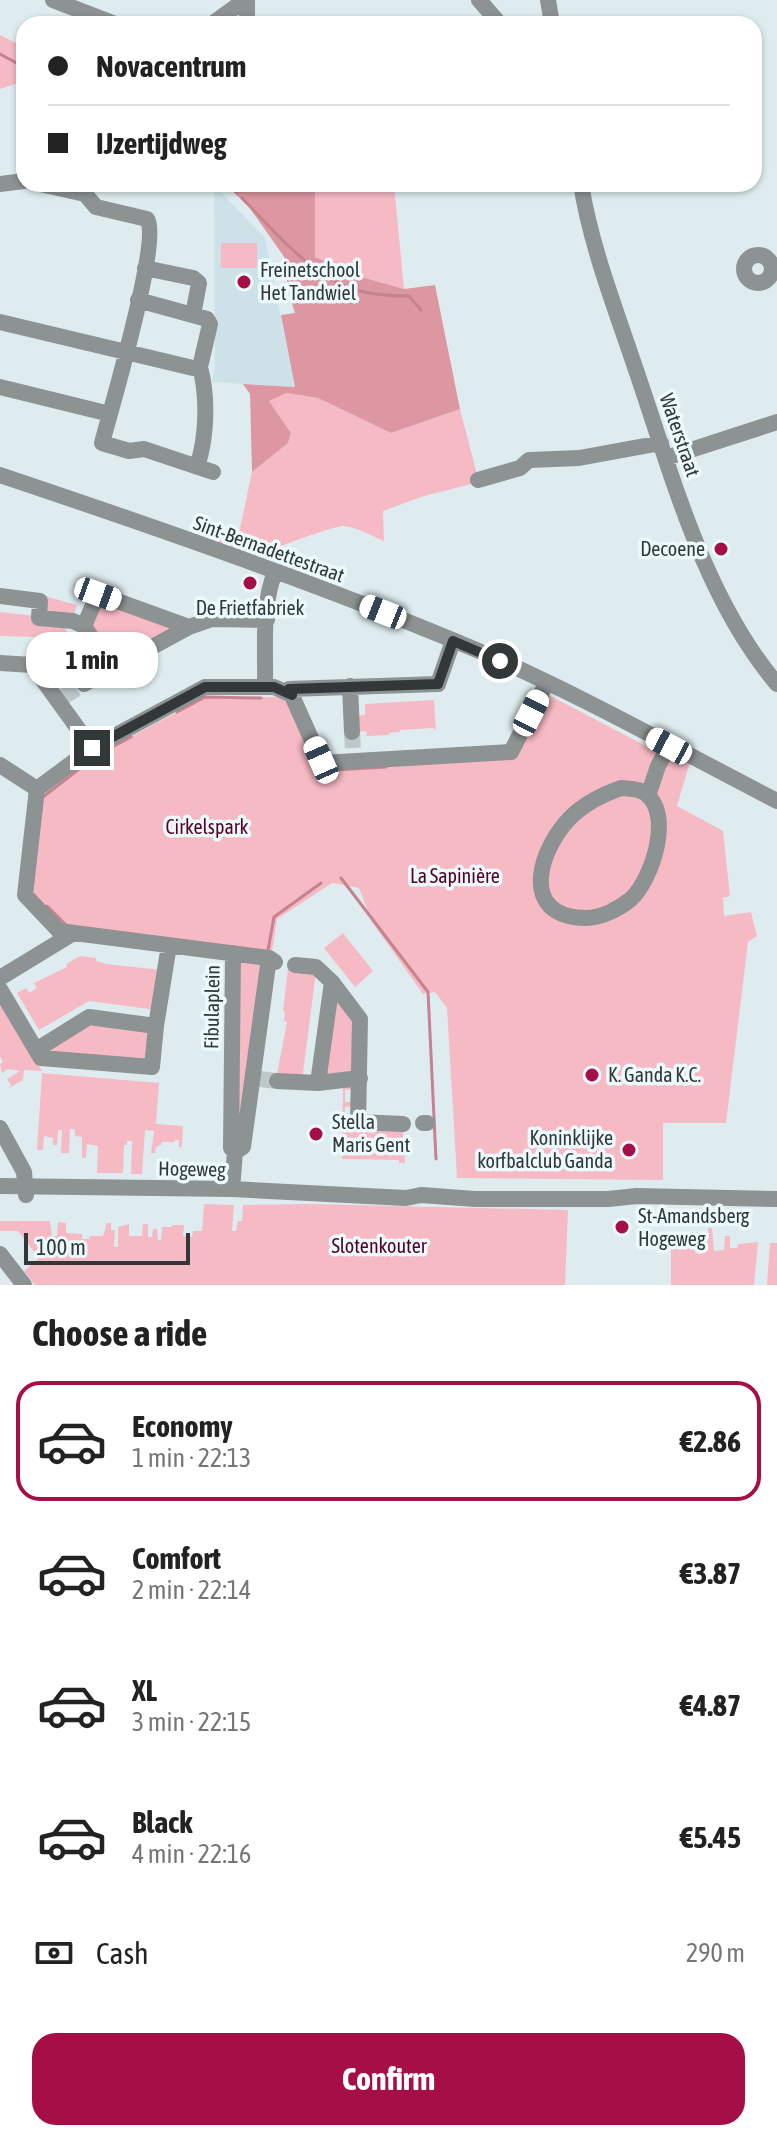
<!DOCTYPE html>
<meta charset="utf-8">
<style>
body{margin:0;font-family:"Asap Condensed",sans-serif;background:#f2f2f2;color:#222;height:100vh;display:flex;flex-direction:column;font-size:30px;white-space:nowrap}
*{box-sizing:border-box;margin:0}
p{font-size:26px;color:#767676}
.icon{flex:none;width:44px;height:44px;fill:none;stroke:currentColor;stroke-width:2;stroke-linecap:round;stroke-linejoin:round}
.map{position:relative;height:1285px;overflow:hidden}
.side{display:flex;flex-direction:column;background:#fff;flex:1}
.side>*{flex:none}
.banner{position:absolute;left:16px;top:16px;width:746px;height:176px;border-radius:24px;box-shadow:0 2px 6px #0004;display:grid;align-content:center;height:176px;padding:0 32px;background:#fff}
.scale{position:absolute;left:24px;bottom:20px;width:166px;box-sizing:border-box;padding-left:8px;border:4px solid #323738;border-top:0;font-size:22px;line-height:28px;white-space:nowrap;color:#323738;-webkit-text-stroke:6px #ecfafd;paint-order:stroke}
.end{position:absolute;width:36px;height:36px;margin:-18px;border:10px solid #323738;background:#fff;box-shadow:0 0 0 4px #fff}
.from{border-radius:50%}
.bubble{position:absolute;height:56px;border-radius:24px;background:#fff;box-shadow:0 2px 6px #0004;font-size:26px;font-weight:700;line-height:56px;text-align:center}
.car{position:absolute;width:24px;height:48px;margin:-24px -12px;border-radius:10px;box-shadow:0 0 6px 2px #0007;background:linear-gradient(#fff 24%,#345 0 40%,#fff 0 76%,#345 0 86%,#fff 0)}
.banner b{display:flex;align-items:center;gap:28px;height:76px;font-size:30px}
.banner b+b{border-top:2px solid #e0e0e0}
.banner i{width:20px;height:20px;background:#222}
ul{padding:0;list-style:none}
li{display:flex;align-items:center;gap:24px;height:120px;margin:0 16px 12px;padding:0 16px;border:4px solid transparent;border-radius:24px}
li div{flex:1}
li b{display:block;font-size:30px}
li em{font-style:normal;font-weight:700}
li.current{border-color:#a50e46}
li>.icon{width:72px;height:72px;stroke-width:1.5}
h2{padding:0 32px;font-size:36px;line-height:96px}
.pay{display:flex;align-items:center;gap:20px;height:88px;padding:0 32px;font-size:30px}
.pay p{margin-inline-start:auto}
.primary-button{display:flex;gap:16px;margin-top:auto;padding:16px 32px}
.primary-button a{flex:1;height:92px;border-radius:24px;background:#a50e46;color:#fff;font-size:32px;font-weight:700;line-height:92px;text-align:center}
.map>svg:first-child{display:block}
.built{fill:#cde2e8}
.green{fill:#f6bac4}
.forest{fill:#dd97a3}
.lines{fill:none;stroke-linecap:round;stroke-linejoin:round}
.stream{stroke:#c6828e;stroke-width:3}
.minor-tunnel{stroke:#bcc8ca;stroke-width:16;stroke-dasharray:16 8;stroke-linecap:butt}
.minor{stroke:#8d9293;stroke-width:16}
.route{stroke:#323738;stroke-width:10}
.poi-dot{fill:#a50e46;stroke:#ecfafd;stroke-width:3}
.labels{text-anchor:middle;stroke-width:7;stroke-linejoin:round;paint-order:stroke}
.poi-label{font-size:20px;fill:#323738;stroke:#ecfafd;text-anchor:start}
.street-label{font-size:20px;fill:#323738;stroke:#ecfafd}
.park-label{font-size:20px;fill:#55001f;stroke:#ecfafd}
</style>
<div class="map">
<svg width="777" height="1285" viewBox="0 0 777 1285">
<rect width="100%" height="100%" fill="#dfecef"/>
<path class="built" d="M214 185 265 238 295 387 212 382 215 365Z"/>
<path class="green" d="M0 35 24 47V81L0 89Z
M315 184H394L404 289 365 278 315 257Z
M221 243H257V268H221Z
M286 393 318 398 391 433 460 409 479 482 424 496 383 511 384 541C372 536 356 527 343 526 333 526 261 552 255 559L218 547 221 534 238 538 252 472 288 443 291 433 268 400Z
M41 595 77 605 72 620 43 618Z
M102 603 172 628 115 661 90 627Z
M0 612 35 616 61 623 94 669 80 678 71 664 66 666 57 653 54 654 47 643 41 647 36 644 37 637 0 636Z
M545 693 661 754 690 762 677 806 723 831 730 896 723 898 724 916 751 912 757 936 748 942 726 1123H663V1180L457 1178 447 1008 435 992 423 994 372 922 359 888 332 883 277 919 272 951 67 927 32 892 43 797 97 755 205 697H285L321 766 513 755Z
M434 700 436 730 433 728 400 730V732L389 733V735L367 736 366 731 357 732 356 716 365 715V704Z
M343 933 373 971 355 987 324 948Z
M80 956 96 958V961L106 964 162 970 156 1010 89 1001 39 1030 17 993 26 988 29 993 37 988 34 983 67 967 66 964Z
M237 961H262L239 1144Z
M288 969 316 972 302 1081 277 1074 287 1022 284 1021 285 1011 283 1010Z
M335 999 352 1019V1074H326Z
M0 1001 42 1071 24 1070 23 1080 9 1088 11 1085 7 1079 20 1071 8 1069 2 1073 0 1064 3 1062 0 1056Z
M94 1023 147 1030V1060L47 1053V1049Z
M42 1073 159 1083 156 1124 183 1126 182 1147H179V1140H175L174 1142H162L161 1145 156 1147 155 1153H151L154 1131 145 1130 142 1174H131L132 1141H127V1145H124L123 1173H97L98 1146 87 1144 86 1158H82V1137L75 1136V1129H70L69 1153H61L62 1130H58L57 1145H53V1138L44 1136 43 1150H37Z
M354 1085V1089L345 1090V1102H354V1106L345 1107V1126L403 1127 405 1163H399V1160L342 1159 343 1086Z
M204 1204 234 1205 232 1231H236L238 1221H242L243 1205 311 1204 568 1210 565 1285H35L24 1271 39 1258 18 1231H0V1221H50L52 1236H57L58 1222 66 1223V1233L82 1234V1239H89L90 1236H103L107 1223H111V1230H115L114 1247H118V1227L129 1224V1236H142L143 1224H148V1237H152L153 1229H157L158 1240H161L162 1227H171L172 1225H184L183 1236 192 1237 193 1231H202Z
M708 1228H712L714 1251 724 1250 725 1236H730V1248H737L738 1244 758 1242 754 1285H671V1235L693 1238 694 1232H708Z
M770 1243H777V1285H767Z"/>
<path class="forest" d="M225 184H315V257L365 278 404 289 435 285 460 409 391 433 318 398 286 393 269 401 291 433 288 443 252 472 250 394 243 384 295 387 281 315 295 313 288 291 285 258 249 207Z"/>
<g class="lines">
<path class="stream" d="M0 54 24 67
M229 184 237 193
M242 198C271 228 308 272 347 287 366 294 388 296 409 296L421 310
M177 712 205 697 261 698
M334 770 386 767
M43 797 97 755 131 737
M341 878 428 992 436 1159
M47 906 67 926
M268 950 274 917 321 883"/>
<path class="minor-tunnel" d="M63 697 84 684
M352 732 353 752
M260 1079 277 1081"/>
<path class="minor" d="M53 0 115 24
M247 0V24
M479 0 500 24
M548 0 552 24
M212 24 245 0
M0 184 24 181
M40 184 85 194 96 207 147 219C161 240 111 409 102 443L129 451 144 449 213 472
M581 184C591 247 616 310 636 370 672 475 704 598 777 684
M744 269a14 14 0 1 1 28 0a14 14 0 1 1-28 0Z
M145 268 193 278 199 283 193 315
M0 322 193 368 200 367 210 324 207 319 138 300
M0 387 110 414
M666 458 777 422
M197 467C207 437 208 397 200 367
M0 475C161 529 322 585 479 651 581 695 678 750 777 801
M478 480 520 468 529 460 579 458 661 443
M0 596 40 601 39 618 73 621 84 626
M189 627 212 619 267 620
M453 641 438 684 289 689 322 763 511 752 547 682
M0 663 32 665 92 748
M84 684 189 627 98 594 84 626 111 667
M265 686C266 649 261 607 275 572
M350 686 352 732
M0 765 37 789
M621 788C629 789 638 788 645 793 674 814 652 879 631 899 619 909 601 918 586 918 516 917 540 846 573 815 587 802 604 794 621 788Z
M37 789 25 895 59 931 269 958 275 962
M37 789 92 748 205 687H274L292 695
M648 796 658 766 669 746
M295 965 316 967 332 982 360 1019 358 1122 403 1124
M0 978 72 934
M332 982 318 1083 360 1078
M0 989 36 1050 41 1058 152 1067 156 1026 89 1017 36 1050
M156 1026 169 945
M277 1081 318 1083
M423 1123H427
M0 1128 24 1172 26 1195
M235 1152 243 1147 269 958
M0 1186 232 1189 406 1198 421 1195 475 1199H608L637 1196 777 1199
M232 1189 235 1152 231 1148 233 953
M0 1254 24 1285"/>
</g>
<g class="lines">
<path class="route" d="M92 748 205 687H274L292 695 289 689 438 684 453 641 500 661"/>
</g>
<g class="poi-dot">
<circle cx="244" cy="282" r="8"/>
<circle cx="721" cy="549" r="8"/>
<circle cx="250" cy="583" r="8"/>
<circle cx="592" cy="1075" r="8"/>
<circle cx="316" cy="1134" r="8"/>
<circle cx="629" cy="1150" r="8"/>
<circle cx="622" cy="1227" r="8"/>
</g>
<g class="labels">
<g class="poi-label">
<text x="260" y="277">Freinetschool<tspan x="260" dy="23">Het Tandwiel</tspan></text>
<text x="705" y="556" text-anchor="end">Decoene</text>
<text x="250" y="615" text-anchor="middle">De Frietfabriek</text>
<text x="608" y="1082">K. Ganda K.C.</text>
<text x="332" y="1129">Stella<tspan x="332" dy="23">Maris Gent</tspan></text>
<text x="613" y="1145" text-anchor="end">Koninklijke<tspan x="613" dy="23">korfbalclub Ganda</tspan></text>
<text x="638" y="1223">St-Amandsberg<tspan x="638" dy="23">Hogeweg</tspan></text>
</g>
<g class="street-label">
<text transform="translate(680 435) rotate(71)" y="7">Waterstraat</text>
<text transform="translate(269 549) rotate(20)" y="7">Sint-Bernadettestraat</text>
<text transform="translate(212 1007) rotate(-89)" y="7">Fibulaplein</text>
<text transform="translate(192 1169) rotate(1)" y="7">Hogeweg</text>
</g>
<g class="park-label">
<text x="207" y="834">Cirkelspark</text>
<text x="455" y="883">La Sapinière</text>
<text x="379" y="1253">Slotenkouter</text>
</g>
</g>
</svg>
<div class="scale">100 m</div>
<i class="end from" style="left:500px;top:661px"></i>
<i class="end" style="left:92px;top:748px"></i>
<div class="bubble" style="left:26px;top:632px;width:132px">1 min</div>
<i class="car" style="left:98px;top:594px;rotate:110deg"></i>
<i class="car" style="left:383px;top:612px;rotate:292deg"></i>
<i class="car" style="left:531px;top:713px;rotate:27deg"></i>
<i class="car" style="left:669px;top:746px;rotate:298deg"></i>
<i class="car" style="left:321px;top:760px;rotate:336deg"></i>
<div class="banner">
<b><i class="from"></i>Novacentrum</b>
<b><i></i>IJzertijdweg</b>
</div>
</div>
<section class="side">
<h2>Choose a ride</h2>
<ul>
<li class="current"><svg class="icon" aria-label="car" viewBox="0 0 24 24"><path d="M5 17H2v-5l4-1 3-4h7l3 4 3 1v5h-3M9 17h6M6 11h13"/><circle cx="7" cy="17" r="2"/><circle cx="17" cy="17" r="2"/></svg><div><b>Economy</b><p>1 min · 22:13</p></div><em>€2.86</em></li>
<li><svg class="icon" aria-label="car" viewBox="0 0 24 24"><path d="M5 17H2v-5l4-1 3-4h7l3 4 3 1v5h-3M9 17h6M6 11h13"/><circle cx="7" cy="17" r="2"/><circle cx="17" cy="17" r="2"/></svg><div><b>Comfort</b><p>2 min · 22:14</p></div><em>€3.87</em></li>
<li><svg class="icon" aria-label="car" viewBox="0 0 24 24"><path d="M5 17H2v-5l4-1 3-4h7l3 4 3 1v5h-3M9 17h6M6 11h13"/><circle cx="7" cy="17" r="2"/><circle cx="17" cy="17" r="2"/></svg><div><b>XL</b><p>3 min · 22:15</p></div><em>€4.87</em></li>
<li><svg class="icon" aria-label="car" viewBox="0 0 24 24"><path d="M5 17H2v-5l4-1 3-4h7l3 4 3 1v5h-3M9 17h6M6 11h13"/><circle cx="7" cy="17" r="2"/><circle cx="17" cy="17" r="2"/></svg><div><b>Black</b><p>4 min · 22:16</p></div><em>€5.45</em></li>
</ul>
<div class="pay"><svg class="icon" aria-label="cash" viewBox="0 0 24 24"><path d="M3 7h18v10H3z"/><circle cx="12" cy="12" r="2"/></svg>Cash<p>290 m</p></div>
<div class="primary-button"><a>Confirm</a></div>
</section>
